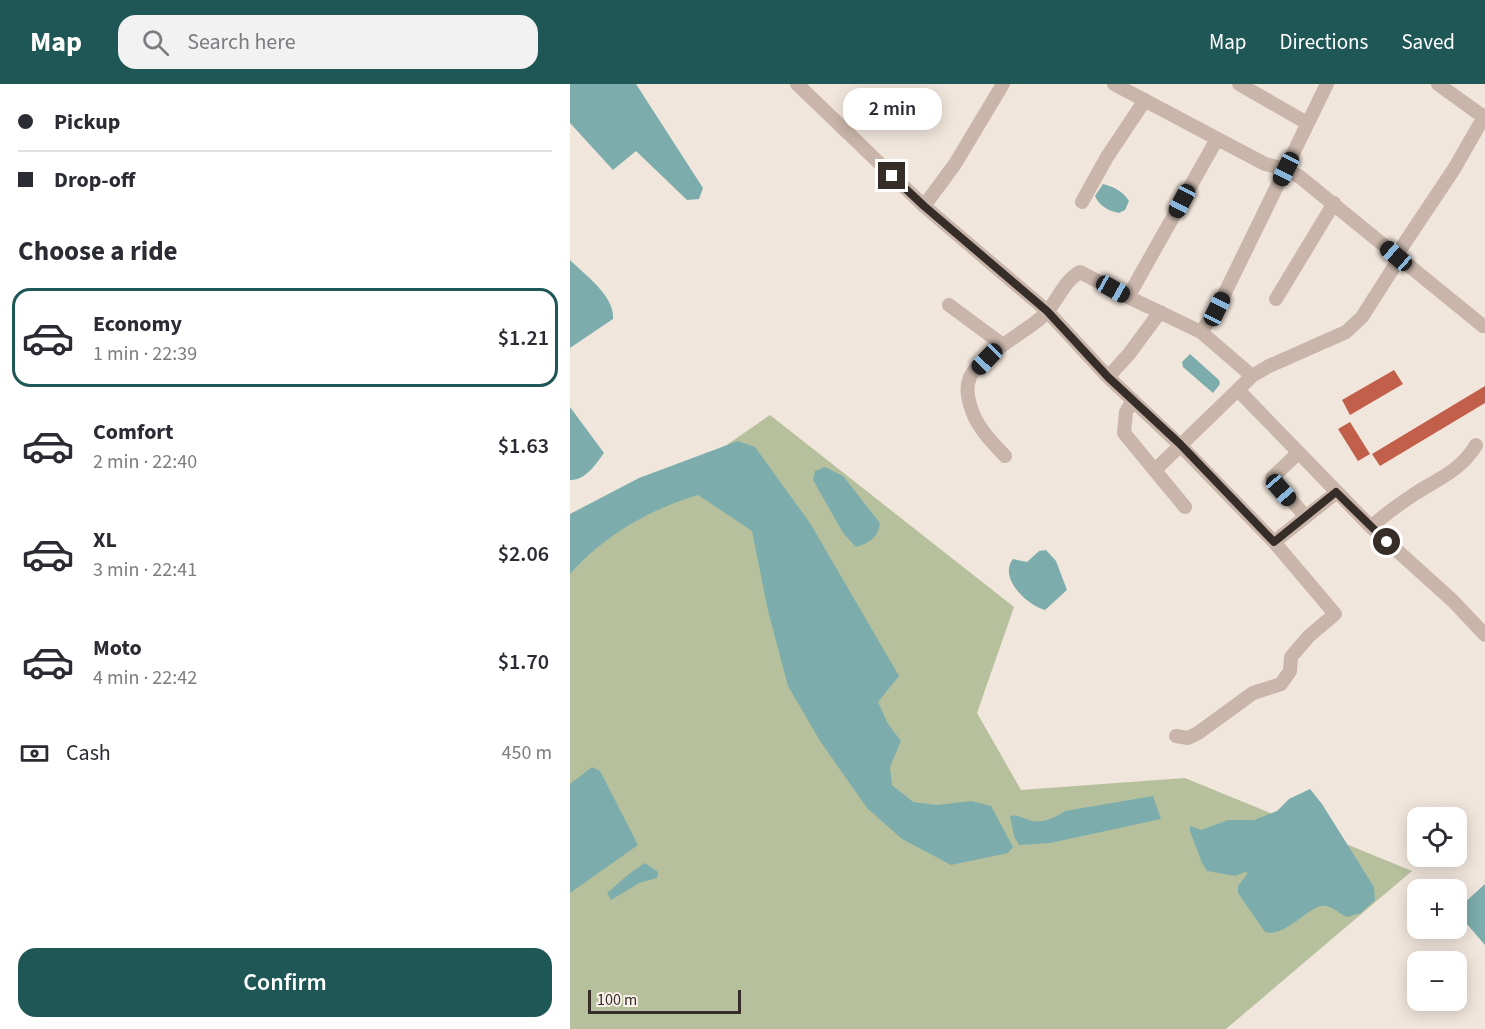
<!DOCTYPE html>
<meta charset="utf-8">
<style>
body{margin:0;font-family:"Source Sans 3",sans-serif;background:#f2f2f3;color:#2b2b33;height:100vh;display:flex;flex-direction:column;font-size:22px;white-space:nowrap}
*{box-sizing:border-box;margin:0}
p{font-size:20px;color:#7c7c81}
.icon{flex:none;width:33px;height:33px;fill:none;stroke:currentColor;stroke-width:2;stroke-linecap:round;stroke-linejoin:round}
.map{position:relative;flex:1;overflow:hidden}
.drawer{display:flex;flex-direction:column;background:#fff;width:570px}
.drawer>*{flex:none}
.top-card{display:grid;align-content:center;height:132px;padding:0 18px;background:#fff}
.tools{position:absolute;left:837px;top:723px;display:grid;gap:12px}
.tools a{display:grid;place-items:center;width:60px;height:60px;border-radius:12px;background:#fff;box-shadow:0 3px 15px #0003;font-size:30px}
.scale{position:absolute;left:18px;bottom:15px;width:153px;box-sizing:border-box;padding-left:6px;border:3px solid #362c28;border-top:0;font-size:16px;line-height:21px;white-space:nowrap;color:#362c28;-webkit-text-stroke:4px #f9f0e9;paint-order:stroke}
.end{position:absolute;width:27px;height:27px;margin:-14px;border:8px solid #362c28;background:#fff;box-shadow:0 0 0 3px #fff}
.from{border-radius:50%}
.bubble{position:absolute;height:42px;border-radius:18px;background:#fff;box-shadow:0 3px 15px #0003;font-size:20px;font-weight:600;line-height:42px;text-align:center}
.car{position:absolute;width:18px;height:36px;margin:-18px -9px;border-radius:8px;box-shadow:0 0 4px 2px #0007;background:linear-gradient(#222 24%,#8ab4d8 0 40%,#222 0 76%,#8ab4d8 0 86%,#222 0)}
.top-card b{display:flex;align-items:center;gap:21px;height:57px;font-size:22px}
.top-card b+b{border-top:2px solid #e1e1e2}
.top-card i{width:15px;height:15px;background:#2b2b33}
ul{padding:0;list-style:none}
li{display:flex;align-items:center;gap:18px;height:99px;margin:0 12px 9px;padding:0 6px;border:3px solid transparent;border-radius:18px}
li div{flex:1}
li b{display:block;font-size:22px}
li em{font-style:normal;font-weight:600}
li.active{border-color:#1f5656}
li>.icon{width:54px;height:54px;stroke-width:1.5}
h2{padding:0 18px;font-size:27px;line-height:72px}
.pay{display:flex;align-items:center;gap:15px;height:66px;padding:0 18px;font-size:22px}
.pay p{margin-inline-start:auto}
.primary-button{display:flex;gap:12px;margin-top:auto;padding:12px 18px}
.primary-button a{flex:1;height:69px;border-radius:18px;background:#1f5656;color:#fff;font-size:24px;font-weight:600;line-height:69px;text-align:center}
header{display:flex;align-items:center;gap:36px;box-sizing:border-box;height:84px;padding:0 30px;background:#1f5656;color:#fff}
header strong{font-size:28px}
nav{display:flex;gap:33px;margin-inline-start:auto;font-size:21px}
.search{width:420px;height:54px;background:#f2f2f3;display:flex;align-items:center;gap:15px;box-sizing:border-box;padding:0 21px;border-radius:18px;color:#7c7c81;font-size:22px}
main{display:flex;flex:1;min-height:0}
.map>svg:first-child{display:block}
.green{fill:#b6c09d}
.water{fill:#7cadac}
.building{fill:#c15f4a}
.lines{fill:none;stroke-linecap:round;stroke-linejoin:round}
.minor{stroke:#c9b5a9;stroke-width:14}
.route{stroke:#362c28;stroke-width:8}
</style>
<header>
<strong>Map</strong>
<div class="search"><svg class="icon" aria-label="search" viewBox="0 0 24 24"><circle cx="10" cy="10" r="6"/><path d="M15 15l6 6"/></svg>Search here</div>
<nav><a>Map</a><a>Directions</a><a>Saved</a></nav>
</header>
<main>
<section class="drawer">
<div class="top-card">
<b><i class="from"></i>Pickup</b>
<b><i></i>Drop-off</b>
</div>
<h2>Choose a ride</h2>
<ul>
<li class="active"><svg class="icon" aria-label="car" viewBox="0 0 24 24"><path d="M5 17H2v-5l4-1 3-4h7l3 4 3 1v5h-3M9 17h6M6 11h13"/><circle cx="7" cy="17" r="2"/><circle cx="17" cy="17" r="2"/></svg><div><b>Economy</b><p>1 min · 22:39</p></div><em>$1.21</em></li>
<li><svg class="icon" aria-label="car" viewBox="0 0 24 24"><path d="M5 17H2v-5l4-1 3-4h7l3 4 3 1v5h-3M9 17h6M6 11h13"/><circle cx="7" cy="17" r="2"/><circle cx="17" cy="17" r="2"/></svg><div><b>Comfort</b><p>2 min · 22:40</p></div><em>$1.63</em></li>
<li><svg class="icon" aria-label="car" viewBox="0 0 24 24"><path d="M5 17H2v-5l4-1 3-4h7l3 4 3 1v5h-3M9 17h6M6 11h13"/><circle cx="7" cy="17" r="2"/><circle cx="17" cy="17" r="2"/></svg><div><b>XL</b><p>3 min · 22:41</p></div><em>$2.06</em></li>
<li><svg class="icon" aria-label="car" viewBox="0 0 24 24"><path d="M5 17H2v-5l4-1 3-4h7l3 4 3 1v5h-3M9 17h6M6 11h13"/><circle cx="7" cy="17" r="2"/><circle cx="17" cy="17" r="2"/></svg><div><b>Moto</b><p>4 min · 22:42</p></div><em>$1.70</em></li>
</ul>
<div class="pay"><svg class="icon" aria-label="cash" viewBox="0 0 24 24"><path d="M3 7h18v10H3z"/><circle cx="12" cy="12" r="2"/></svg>Cash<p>450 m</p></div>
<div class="primary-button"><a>Confirm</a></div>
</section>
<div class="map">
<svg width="915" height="945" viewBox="0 0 915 945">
<rect width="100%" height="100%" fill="#f1e6dc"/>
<path class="green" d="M200 331 444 523 407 629 451 706 615 694 842 787 656 945H0V469Z"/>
<path class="water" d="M0 0H66L133 104 129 115 117 116 66 67 43 86 0 39Z
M533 100C544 103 553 107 559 117L555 126 549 129C539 127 529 122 525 112Z
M0 176C15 191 45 212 43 235L0 264Z
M620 270 649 296 650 300 643 309 613 283 612 278Z
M0 323 34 369C26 380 15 397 0 396Z
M168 357 185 363 240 439 329 592 308 618 318 640 331 657 320 683 322 701 343 718 367 721 401 717 421 722 443 763 438 769 381 781 332 755 297 724 250 657 218 602 198 527 182 447 128 411C80 425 33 452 0 490V430L69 394Z
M255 383 273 392 310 439C308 454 299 459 286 463L273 449 243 396 245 387Z
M476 466 486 477 497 506 475 526C457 521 428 494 443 475L457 478 469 467Z
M22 683 30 687 68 761 0 809V700Z
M740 705 752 720 804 803 805 816 791 829 777 833C770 830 763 823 756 822 740 819 717 854 695 848L668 809V802L678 789 675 788 665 792 637 787 632 779 620 747V742L631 746 658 736H684L707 727 719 715Z
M583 712 591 735 480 759 449 761 444 752 440 732C449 730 453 735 463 737 474 739 486 733 495 727Z
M75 779 88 788 87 794 69 799 41 816 37 809C50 798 60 788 75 779Z
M915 800V861L896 839 892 821Z"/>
<path class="building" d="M824 286 833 300 780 331 772 316Z
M915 302V319L810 382 802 370Z
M780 338 800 370 788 377 768 345Z"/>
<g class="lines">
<path class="minor" d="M227 0 354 122 477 227 538 293 610 361 704 458 765 530 739 552 721 573 720 587 711 600 683 609 628 649 618 654 606 652
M544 0 695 80 715 85 730 93 913 242
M669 0 737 39
M868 0 915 34
M647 55 558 213 631 248 647 225 757 0
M512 118 537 73 575 16
M354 122 385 80 433 0
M826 172 884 85 915 31
M706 215 764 119
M379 221 433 261
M631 248 682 292
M538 293 559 270 590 228
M668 306 801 443 883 517 915 551
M563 316 556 328 554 349 615 423
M728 369 702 394 736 433
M435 372C427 363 417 354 411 344 403 333 394 310 399 296 405 275 455 248 472 233 486 221 493 197 510 188L558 213
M586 385 682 292 699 282 776 248 792 233 829 175
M801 443C814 431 828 421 843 411 867 395 891 387 906 361
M704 458 767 408"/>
</g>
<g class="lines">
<path class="route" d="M322 92 354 122 477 227 538 293 610 360 704 458 766 408 817 458"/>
</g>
</svg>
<div class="tools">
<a><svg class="icon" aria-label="locate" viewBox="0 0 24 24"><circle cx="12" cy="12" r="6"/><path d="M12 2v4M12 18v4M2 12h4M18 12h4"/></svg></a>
<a>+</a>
<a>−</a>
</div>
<div class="scale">100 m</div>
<i class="end from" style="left:817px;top:458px"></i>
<i class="end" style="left:322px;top:92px"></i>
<div class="bubble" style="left:273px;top:4px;width:99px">2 min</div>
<i class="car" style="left:716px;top:85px;rotate:206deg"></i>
<i class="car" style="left:612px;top:117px;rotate:208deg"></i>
<i class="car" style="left:826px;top:172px;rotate:311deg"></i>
<i class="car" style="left:543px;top:205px;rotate:119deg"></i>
<i class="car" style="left:647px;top:225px;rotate:26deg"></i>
<i class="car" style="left:417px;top:275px;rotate:224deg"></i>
<i class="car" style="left:711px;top:406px;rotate:139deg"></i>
</div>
</main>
